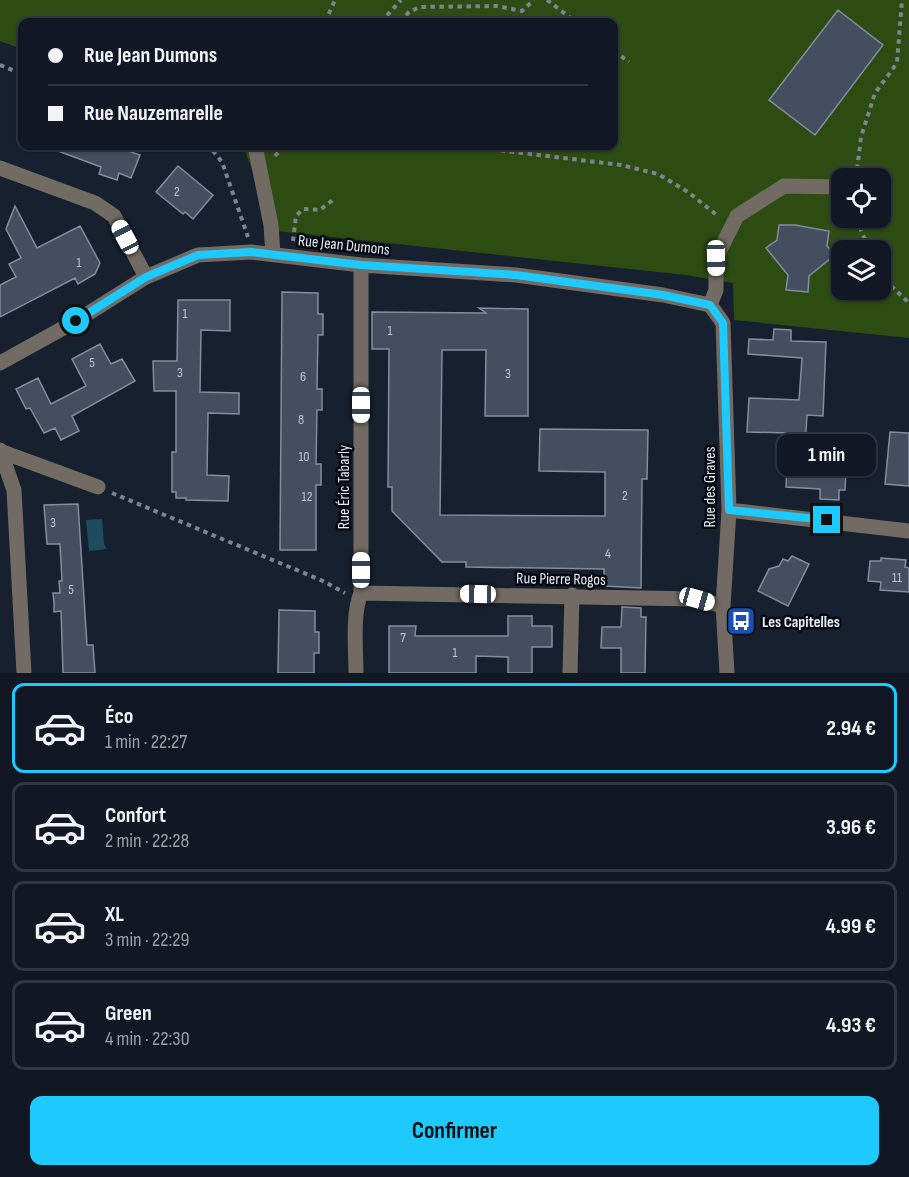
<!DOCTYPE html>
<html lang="fr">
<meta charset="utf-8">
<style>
body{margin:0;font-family:"Sofia Sans Condensed",sans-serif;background:#1e2530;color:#f1f3f6;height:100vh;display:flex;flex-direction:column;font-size:22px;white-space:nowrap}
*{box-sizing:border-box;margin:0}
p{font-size:20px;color:#9ca0a6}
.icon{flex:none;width:33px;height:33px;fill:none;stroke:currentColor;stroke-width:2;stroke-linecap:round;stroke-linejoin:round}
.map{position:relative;height:673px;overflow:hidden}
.sheet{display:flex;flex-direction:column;background:#111823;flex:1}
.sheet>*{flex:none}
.top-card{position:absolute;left:18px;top:18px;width:600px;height:132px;border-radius:12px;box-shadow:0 2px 4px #0004,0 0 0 2px #303741;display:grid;align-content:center;height:132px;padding:0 30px;background:#111823}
.tools{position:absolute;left:831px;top:168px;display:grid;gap:12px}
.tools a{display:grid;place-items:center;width:60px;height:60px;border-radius:12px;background:#111823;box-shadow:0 2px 4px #0004,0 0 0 2px #303741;font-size:30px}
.end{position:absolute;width:27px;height:27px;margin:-14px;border:8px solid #1ec9fd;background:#111;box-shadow:0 0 0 3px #111}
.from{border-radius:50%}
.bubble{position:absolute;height:42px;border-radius:12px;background:#111823;box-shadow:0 2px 4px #0004,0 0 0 2px #303741;font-size:20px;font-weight:700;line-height:42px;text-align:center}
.car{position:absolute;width:18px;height:36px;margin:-18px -9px;border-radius:8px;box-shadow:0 0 4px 2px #0007;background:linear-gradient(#fff 24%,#345 0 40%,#fff 0 76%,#345 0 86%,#fff 0)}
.top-card b{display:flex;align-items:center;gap:21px;height:57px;font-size:22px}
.top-card b+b{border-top:2px solid #303741}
.top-card i{width:15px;height:15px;background:#f1f3f6}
ul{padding:10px 0 0;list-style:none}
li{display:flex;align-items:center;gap:18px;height:90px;margin:0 12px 9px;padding:0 18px;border:3px solid #303741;border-radius:12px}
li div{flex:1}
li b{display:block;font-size:22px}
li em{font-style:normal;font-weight:700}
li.active{border-color:#1ec9fd}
li>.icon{width:54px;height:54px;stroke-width:1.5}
.primary-button{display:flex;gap:12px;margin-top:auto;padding:12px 30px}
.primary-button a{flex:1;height:69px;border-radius:12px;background:#1ec9fd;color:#111;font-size:24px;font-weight:700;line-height:69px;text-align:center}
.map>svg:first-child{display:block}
.green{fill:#2d4c11;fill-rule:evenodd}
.water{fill:#1d4c5d}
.building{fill:#444e5f;stroke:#828da0;stroke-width:1.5}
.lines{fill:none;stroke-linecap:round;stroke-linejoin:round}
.path{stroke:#7c8490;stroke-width:4;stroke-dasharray:4.5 4.5;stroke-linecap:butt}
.minor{stroke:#716b63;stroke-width:15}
.route{stroke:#1ec9fd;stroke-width:8}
.labels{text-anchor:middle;stroke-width:5;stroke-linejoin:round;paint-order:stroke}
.number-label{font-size:14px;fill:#bec5d1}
.street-label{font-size:16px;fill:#e6edf7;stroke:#060a10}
.poi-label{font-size:16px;font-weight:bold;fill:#e6edf7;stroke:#060a10;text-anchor:start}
</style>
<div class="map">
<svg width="909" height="673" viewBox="0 0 909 673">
<rect width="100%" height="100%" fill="#17202f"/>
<path class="green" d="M0 0H909V338L734 320 733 283 686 275 276 231 243 146H614V22H22V49L0 41ZM842 178H880V218H842ZM842 250H880V290H842Z"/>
<path class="water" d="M102 519 104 544 107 549 89 551 86 520Z"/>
<path class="building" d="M838 10 883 45 815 135 769 100Z
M51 146H114L140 155 131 178 119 173 117 180 99 174 101 167 50 148Z
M178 166 213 195 193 219 185 212 183 214 156 192Z
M15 206 37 248 80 226 100 263 95 274 78 284 75 278 0 317V285L16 277 9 264 21 258 6 229Z
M779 225H795L829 231 827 246 835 255 809 276 808 292 786 290 788 275 766 248 777 240Z
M282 292 318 293V314H323V335H318L317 389H322V410H317L316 464H321V485H316V550H280Z
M178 300H230V331L201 330 200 392 239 393V414L208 413 207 475 229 476 228 501 186 500V498H176V492H172V452H176V391H154L153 361H177Z
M479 308 528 309V416H485L486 350H442L440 515 605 516V472L539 471 540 429 648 430 647 479H642L641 588 604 586V569L466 567V562H442L392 511V487H388L389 349H372V312L486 313Z
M774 329 791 330V341L826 342 823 416 807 415 805 448 847 451 845 490H839V500L820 499V489L786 487 788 433 747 432 749 398 799 400 802 358 748 354 749 339 773 340Z
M100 344 111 364 122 359 135 381 72 416 79 431 61 440 55 428 44 433 30 408 26 409 16 389 38 378 51 404 86 386 72 359Z
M890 432 909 433V486L885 484Z
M78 504 87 645H93L95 673H63L61 611 54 612V603L53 593H60L59 581H62L60 544H47L44 505Z
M792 556 809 564 788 606 758 591 769 569 779 566 783 559 788 561Z
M881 558 906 560 905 567 909 568V592L880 590 881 582 868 581 870 561H881Z
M622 607 641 608V617H646L645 673H621V648H601L602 627H621Z
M279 610 315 611V632H319V653H314V673H278Z
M508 616H532V626H552V647H532V673H508V657L476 656V673H389V626H416L415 636H508Z"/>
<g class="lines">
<path class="path" d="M547 0 576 22
M325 22 335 0
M381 22 401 0
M400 22 409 12 420 7 497 6 522 11 534 0
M614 51 629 62
M0 65 22 74
M205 146 213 151 222 162 248 237
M465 146 621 165 658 174 688 192 718 216
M275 156 284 146
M856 178 861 137 875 93 897 63 902 0
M859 218 861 231 870 250
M293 241 296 216 303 209 320 210 334 199
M880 272 883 278 909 303
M112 493 323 581 345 593"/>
<path class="minor" d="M255 146 271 225 273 254
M0 168 95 203 114 216 146 277
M710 305 723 323 729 510 723 606 727 673
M710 305 716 290V258L737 216 784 186 842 187
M0 363 76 321 146 277 198 255 251 252 361 265 516 275 663 295 710 305
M0 450 14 490 24 673
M0 451 98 487
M729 510 909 531
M361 593 697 599 723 606
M356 673C356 650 352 614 361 593V265
M570 673 572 595"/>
</g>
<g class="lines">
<path class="route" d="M76 321 146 277 198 255 251 252 361 265 516 275 663 295 710 305 723 323 729 510 827 520"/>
</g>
<defs>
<g id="bus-square" transform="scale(1.5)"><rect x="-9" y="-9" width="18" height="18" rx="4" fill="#1a4fb4" stroke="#060a10"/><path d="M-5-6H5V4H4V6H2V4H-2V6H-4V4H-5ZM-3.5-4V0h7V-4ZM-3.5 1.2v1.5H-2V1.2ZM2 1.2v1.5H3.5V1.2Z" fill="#fff"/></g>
</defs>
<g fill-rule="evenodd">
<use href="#bus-square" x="741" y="621"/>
</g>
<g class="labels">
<g class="number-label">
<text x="177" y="196">2</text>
<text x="79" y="267">1</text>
<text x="185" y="318">1</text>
<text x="390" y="335">1</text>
<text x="92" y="367">5</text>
<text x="180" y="377">3</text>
<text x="508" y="378">3</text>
<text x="303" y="381">6</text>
<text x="301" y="424">8</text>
<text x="304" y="461">10</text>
<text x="625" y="500">2</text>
<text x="307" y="501">12</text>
<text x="53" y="527">3</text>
<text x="608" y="558">4</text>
<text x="897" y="582">11</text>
<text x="71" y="594">5</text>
<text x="403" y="642">7</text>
<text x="455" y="657">1</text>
</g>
<g class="street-label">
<text transform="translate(344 244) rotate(6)" y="6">Rue Jean Dumons</text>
<text transform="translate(343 487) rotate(-90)" y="6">Rue Éric Tabarly</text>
<text transform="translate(709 487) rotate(-90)" y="6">Rue des Graves</text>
<text transform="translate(561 578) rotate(1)" y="6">Rue Pierre Rogos</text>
</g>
<g class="poi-label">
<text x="762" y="627">Les Capitelles</text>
</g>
</g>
</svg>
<div class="tools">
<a><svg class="icon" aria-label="locate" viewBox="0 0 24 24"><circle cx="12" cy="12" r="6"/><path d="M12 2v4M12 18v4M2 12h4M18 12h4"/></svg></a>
<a><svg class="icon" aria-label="layers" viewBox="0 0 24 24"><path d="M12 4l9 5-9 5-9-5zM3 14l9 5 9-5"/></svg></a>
</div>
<i class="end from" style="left:76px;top:321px"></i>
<i class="end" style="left:827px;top:520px"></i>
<div class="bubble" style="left:777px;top:434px;width:99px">1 min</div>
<i class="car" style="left:125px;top:237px;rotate:332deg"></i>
<i class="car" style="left:716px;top:258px;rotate:179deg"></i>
<i class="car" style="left:361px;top:405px;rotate:180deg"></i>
<i class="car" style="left:361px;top:570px;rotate:0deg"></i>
<i class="car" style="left:478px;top:594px;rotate:271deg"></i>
<i class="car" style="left:697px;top:599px;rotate:106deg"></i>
<div class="top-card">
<b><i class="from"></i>Rue Jean Dumons</b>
<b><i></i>Rue Nauzemarelle</b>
</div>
</div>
<section class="sheet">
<ul>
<li class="active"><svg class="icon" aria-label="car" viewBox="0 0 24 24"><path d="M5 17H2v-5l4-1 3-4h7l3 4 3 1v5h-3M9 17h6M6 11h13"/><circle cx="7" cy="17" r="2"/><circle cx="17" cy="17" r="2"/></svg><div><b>Éco</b><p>1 min · 22:27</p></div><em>2.94 €</em></li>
<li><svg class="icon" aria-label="car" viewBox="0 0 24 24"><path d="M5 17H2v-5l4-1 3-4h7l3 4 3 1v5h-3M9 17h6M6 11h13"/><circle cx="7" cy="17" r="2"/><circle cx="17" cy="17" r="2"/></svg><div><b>Confort</b><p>2 min · 22:28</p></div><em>3.96 €</em></li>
<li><svg class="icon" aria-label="car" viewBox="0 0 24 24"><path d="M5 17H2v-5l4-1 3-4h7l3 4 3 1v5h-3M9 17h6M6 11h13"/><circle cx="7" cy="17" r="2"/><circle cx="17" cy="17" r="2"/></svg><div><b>XL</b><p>3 min · 22:29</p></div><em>4.99 €</em></li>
<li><svg class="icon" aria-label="car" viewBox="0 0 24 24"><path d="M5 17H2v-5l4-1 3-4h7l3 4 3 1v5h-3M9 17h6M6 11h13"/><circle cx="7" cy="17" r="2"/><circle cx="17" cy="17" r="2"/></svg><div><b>Green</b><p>4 min · 22:30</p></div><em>4.93 €</em></li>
</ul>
<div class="primary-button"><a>Confirmer</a></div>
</section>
